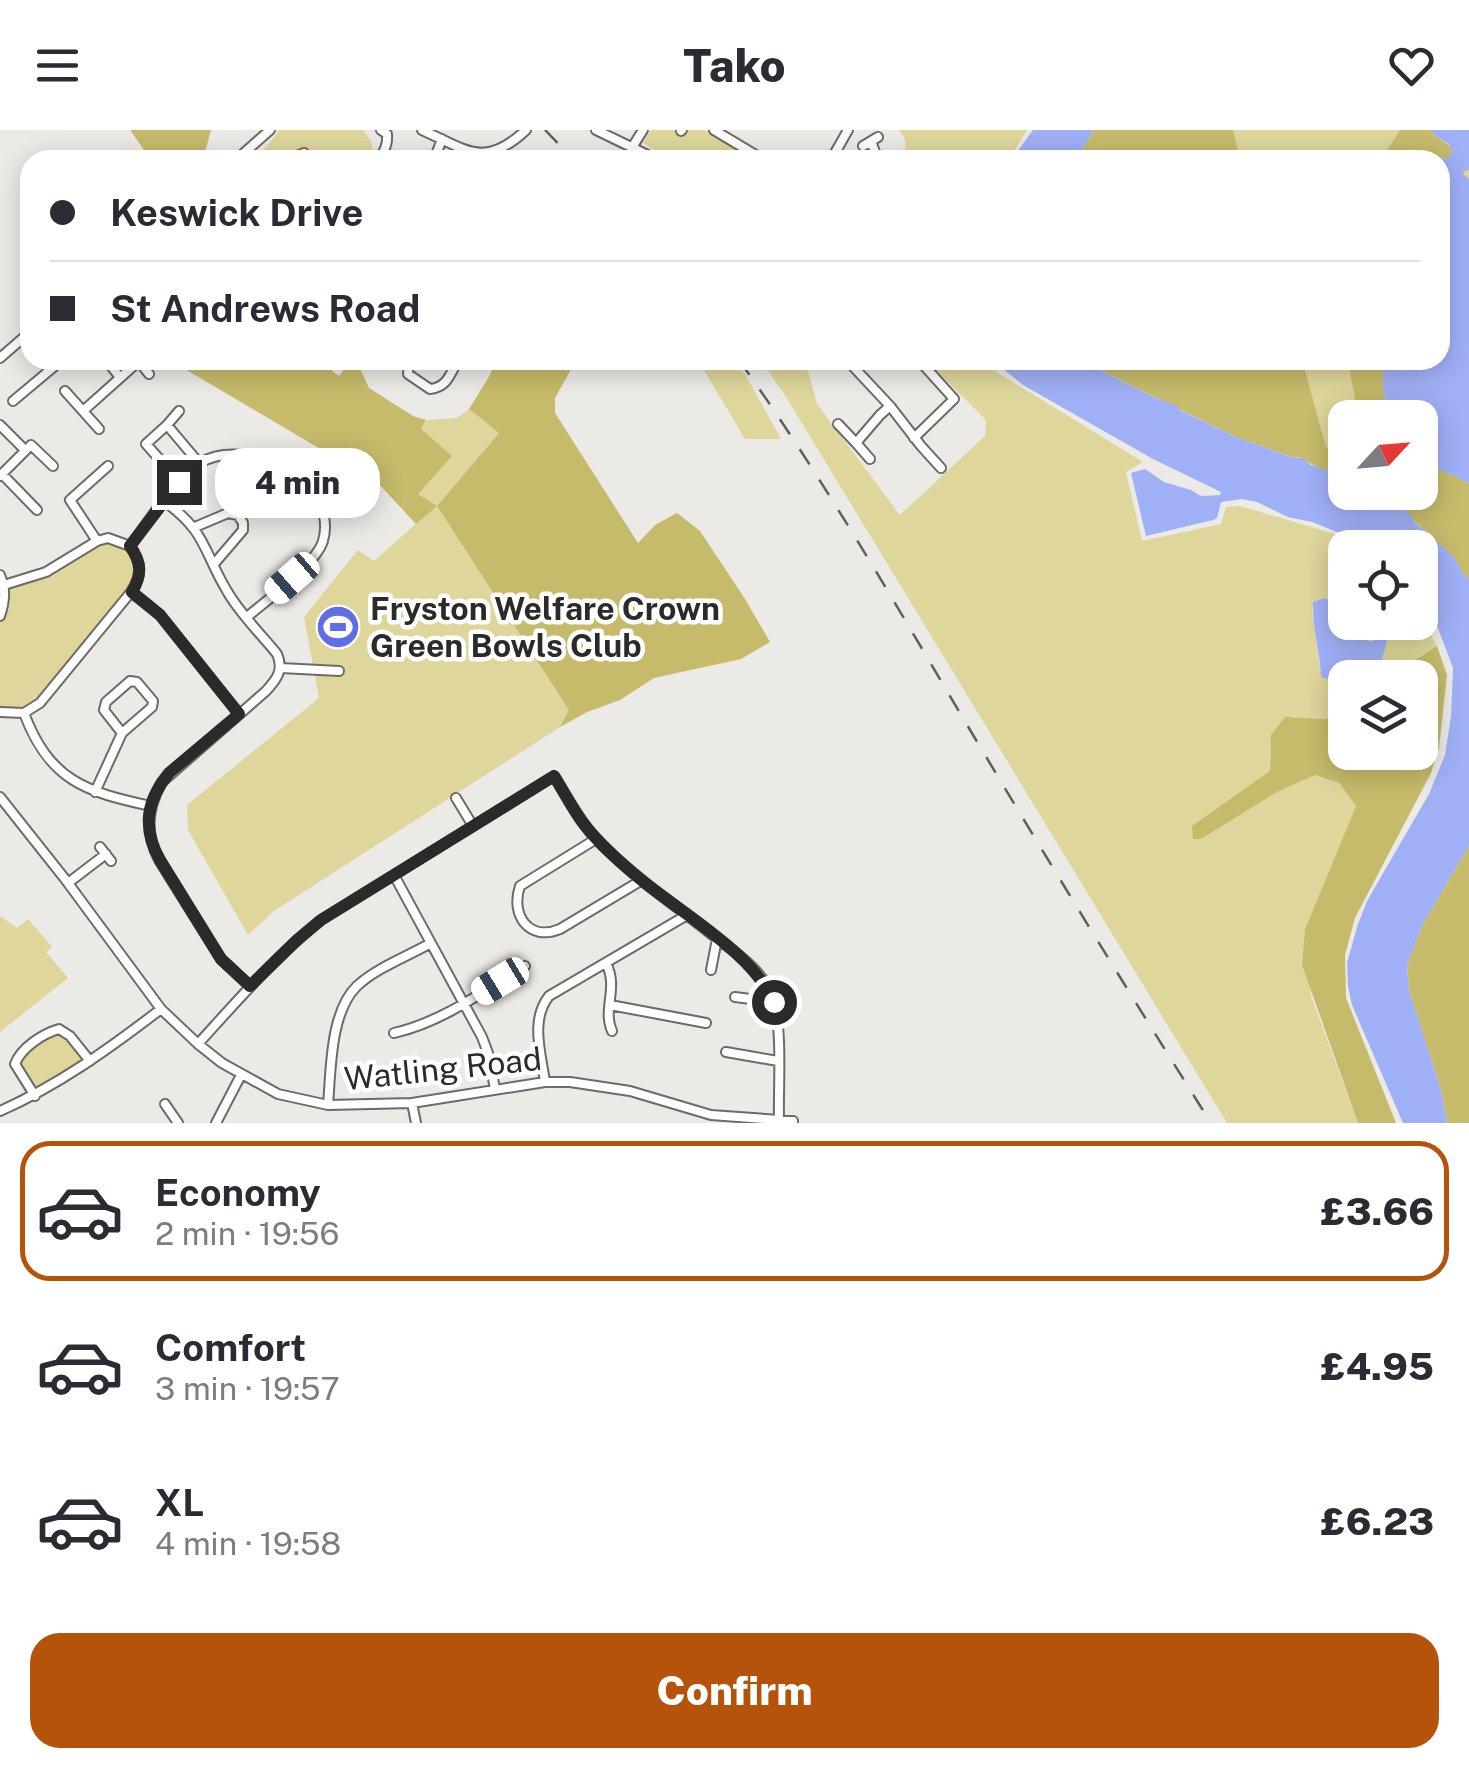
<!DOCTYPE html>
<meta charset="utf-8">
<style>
body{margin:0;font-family:"Public Sans",sans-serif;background:#f2f2f3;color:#2b2b33;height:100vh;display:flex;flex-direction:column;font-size:38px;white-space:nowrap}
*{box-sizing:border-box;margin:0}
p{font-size:32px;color:#7c7c81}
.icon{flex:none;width:55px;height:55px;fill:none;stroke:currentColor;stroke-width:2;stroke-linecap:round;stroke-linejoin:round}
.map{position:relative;height:993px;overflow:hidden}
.sheet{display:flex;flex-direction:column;background:#fff;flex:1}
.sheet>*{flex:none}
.hud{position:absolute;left:20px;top:20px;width:1430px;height:220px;border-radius:30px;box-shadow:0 5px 25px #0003;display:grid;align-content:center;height:220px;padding:0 30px;background:#fff}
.needle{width:65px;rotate:64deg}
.buttons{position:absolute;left:1328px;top:270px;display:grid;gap:20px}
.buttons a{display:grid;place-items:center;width:110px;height:110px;border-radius:20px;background:#fff;box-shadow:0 5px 25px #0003;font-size:50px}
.end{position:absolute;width:45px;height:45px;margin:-22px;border:12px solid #2a2a28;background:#fff;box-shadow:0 0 0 5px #fff}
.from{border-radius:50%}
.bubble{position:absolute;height:70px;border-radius:30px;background:#fff;box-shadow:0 5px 25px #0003;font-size:32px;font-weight:800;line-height:70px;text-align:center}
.car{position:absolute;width:30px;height:60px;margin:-30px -15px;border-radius:12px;box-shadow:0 0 8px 2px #0007;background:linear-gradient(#fff 24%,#345 0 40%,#fff 0 76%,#345 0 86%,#fff 0)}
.hud b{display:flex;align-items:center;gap:35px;height:95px;font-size:38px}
.hud b+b{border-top:2px solid #e1e1e2}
.hud i{width:25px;height:25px;background:#2b2b33}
ul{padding:18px 0 0;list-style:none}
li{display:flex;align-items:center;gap:30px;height:140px;margin:0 20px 15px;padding:0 10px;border:5px solid transparent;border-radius:30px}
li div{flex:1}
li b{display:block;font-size:38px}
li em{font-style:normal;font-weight:800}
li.selected{border-color:#b45309}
li>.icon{width:90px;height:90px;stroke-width:1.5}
.button{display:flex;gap:20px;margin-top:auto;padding:20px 30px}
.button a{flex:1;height:115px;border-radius:30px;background:#b45309;color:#fff;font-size:40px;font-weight:800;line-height:115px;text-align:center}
header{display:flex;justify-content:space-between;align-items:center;height:130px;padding:0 30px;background:#fff;font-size:45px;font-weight:800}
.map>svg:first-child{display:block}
.green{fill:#ded69b}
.forest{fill:#c6bb6b}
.water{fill:#a0b0f6}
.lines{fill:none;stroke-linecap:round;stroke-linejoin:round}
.minor-casing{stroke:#6c6b67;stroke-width:12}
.minor{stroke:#fff;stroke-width:8}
.rail{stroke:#605f5d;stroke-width:2.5;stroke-dasharray:18 18;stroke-linecap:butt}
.route{stroke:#2a2a28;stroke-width:12}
.labels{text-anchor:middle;stroke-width:9;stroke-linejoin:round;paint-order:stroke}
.poi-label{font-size:32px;font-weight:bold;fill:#2a2a28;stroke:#fff;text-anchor:start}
.street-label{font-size:32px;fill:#2a2a28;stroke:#fff}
</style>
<header><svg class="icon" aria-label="menu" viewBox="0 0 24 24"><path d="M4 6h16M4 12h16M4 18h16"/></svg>Tako<svg class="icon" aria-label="heart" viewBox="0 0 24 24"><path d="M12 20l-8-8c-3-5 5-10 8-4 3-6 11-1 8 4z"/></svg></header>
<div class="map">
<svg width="1469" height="993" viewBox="0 0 1469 993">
<rect width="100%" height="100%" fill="#ebeae6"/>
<path class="green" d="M280 0H363L371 11 374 26 372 30H315L304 23 287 30H251L266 17Z
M651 0H705L759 30H671L643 13Z
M899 0H1027L1009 30H906L905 9Z
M1094 0H1469V449L1393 376 1374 363 1420 362V288H1345V347L1079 230H1440V30H1076Z
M698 230H733L745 244 781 309H745Z
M760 230H805L817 274 900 385 985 306 986 290 926 230H987L995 241 1143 332 1126 342 1142 411 1221 394 1226 377 1240 376 1332 403 1352 417 1345 418V477L1325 468 1312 478 1321 546 1341 554 1345 552V576L1326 589 1285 587C1265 613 1267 632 1277 662L1315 645 1339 653 1356 676 1305 799 1311 866 1358 993H1227L783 262Z
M469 279 499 303 437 376 570 580 560 597 274 781 248 805 188 700 187 675 319 568 304 487 358 420 374 431 436 376 418 365 421 299 426 290 457 288Z
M97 411H119L136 425 139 450 31 579 0 582V486L4 455 24 451Z
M1420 485 1437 516 1435 518 1390 547 1355 548 1381 533 1367 508 1365 493 1420 492Z
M0 786 17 798 28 789 52 817 46 822 68 848 0 902Z
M59 899 90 931 35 966 18 942V925Z"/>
<path class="forest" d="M130 0H211L203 30H183L174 21 164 30H151Z
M1094 0H1233L1240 30H1076Z
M1400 0H1431L1435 6 1451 17V27L1448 29C1427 27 1405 30 1383 30V26Z
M176 230H317L339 246 351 230H356L369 258 413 286 426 290 421 299 452 326 418 364 437 376 499 303 469 279 490 245 496 230H572L574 234 555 268V283L638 413 655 395 677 383 700 401 745 469 770 512 741 529 654 548 620 570 587 582 560 597 569 580 437 376 416 394 378 353 173 232Z
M1079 230H1302L1326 317 1345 325V347L1322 340 1299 327H1292L1236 307Z
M1348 230H1383V258L1387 287H1358Z
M1420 333 1453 345 1469 354V449L1462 443 1455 428 1435 410 1434 407 1397 377 1374 363 1420 362Z
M1437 516 1447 545 1439 618 1431 643 1355 788 1345 825 1346 868 1396 993H1358L1302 835 1305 799 1356 676 1339 653 1315 645 1277 662 1201 709H1193L1192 696 1270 641 1271 605 1285 587 1326 589 1345 576V622H1420V548L1390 547Z
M1469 716V993H1447L1441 960 1409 860 1407 835 1423 794Z"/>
<path class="water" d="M1033 0H1094L1076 30H1011Z
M1431 0H1469V40L1464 41 1463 44 1469 49V354L1453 345 1420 333V288L1387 287 1383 258V230H1440V30H1425L1433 27 1448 29 1452 23 1449 14 1435 6Z
M992 230H1079L1156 268 1178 276 1180 280 1236 307 1291 327 1303 328 1311 335 1345 347V362L1374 363 1393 376 1402 378 1409 383 1415 393 1434 407 1435 410 1455 428 1462 442 1469 449V716L1423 794 1407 835 1409 860 1441 960 1447 993H1403L1352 875 1348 856 1347 833 1357 797 1367 771 1429 664 1445 625 1451 586 1453 538 1436 493 1420 469V418L1366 417 1347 406 1312 392 1288 387 1257 372 1242 369 1221 372 1217 388 1213 390 1146 406 1131 343 1145 339 1164 352 1191 360 1201 366 1220 365 1221 362 1153 329 1023 255Z
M1325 468 1345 477V492L1365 493 1366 508 1370 512 1382 507 1387 511 1381 533 1355 547 1345 548V552L1341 554 1321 547C1320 522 1312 497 1313 472Z"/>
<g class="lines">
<g class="minor-casing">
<path id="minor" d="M422 0C467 20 484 39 526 0
M596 0 658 30
M714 0 764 30
M681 1 682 0
M871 11 878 30
M633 16 643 0
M863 16 878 7
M236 30 270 0
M287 30 304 23
M379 30C384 21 388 15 387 4L381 0
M434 30 442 9
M831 30 848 0
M0 228 30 202
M106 230 119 246
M409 230 408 244 430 259C446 257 449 247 456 234
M847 230 890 276 921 316 941 338
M65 261 99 299
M13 271 62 230
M83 281 139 231 149 244
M838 294 856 313
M0 295 25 320
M167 295 179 281
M914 308 954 269 919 230
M870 329 856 313 880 285 890 276
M2 344 37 380
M0 346 31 315 53 336
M179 351 146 314 167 295 199 333
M164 371C207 402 203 421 227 461 240 484 261 504 277 524 284 540 277 549 266 561L162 652C147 679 145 703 159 730L221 829 250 856
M195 397 228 383 238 385 243 393V400L214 434
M97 411 70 370 108 336
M130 416C148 393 176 347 200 333 246 305 340 350 323 411 316 434 267 470 247 487
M0 445C6 459 5 471 0 486
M131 462 160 485 239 584
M281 538 339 541
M0 582 24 583 40 573 131 462C142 445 142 433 130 416L108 408 97 411 46 442 4 455
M24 583C49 650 85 662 151 676
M95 662 122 603 152 577 153 571 137 552 130 551 106 572 104 580 122 603
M0 667 65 749 161 879 198 914 222 933 278 964 328 975 412 973 545 952H570L630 961 711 985 793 991
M456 668 473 696
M596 709 520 756C510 785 529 812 560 799L642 750
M100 717 111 731
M394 745 482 907 488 923 495 959
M68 753 106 724
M606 833C619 858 602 879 612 901
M711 840 717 809
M735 867 774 872
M610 875 706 893
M394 903C442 892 484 861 525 836
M198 914C237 871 275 827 321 790L554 646C568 668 580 692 597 710 631 745 672 773 710 803 733 821 764 840 773 869 783 898 778 960 779 992
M726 922 778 931
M545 952C541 923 530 890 549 866L687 785
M35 966 15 934C21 918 42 904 59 899L70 906 90 931
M412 973 416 993
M165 974 178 993
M328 975C331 940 330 882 357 856 376 838 408 826 431 813
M0 981C59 955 110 918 161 879
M216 993 241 945"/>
</g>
<use href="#minor" class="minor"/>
<path class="rail" d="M545 0 574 30
M739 230C826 352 900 482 976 610 1053 739 1131 866 1211 993"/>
</g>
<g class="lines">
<path class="route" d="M179 352 130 416C142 433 142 445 132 462L160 485 239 584 169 643C146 671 142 698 160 730L221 829 250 856 297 810 321 790 554 646C564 662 572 678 583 693 600 715 623 735 644 752 685 785 753 824 774 872"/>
</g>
<defs>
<g id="stadium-disc" transform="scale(2.25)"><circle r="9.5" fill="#606ee6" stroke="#fff"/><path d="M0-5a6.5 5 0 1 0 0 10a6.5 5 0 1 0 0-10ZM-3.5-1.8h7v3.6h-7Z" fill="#fff"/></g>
</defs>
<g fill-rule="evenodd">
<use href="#stadium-disc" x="338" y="497"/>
</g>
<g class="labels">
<g class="poi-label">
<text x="370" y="490">Fryston Welfare Crown<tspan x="370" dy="37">Green Bowls Club</tspan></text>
</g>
<g class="street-label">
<text transform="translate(443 939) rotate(-6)" y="11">Watling Road</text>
</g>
</g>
</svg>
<div class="buttons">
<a><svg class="needle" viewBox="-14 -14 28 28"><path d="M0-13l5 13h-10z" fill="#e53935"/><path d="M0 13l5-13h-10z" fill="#7c7c81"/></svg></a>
<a><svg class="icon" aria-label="locate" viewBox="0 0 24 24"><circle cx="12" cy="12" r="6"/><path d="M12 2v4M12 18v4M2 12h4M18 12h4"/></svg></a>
<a><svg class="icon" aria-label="layers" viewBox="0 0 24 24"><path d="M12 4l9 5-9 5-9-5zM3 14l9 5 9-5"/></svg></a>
</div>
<i class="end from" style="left:774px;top:872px"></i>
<i class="end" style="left:179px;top:352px"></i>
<div class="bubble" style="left:215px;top:318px;width:165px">4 min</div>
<i class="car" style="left:292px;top:448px;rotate:229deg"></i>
<i class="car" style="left:500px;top:851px;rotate:239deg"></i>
<div class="hud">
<b><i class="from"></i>Keswick Drive</b>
<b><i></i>St Andrews Road</b>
</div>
</div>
<section class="sheet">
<ul>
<li class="selected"><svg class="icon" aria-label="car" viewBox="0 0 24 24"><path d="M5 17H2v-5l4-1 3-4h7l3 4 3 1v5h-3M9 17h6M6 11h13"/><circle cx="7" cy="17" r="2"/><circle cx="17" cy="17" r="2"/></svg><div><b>Economy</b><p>2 min · 19:56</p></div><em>£3.66</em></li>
<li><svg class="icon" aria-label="car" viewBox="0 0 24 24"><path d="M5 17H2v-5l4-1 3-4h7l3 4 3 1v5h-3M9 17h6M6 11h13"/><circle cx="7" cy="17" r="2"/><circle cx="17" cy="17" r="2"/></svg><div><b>Comfort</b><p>3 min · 19:57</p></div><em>£4.95</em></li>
<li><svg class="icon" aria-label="car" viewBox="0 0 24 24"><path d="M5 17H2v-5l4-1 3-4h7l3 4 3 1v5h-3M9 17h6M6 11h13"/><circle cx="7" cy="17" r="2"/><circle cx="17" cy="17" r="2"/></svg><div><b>XL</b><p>4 min · 19:58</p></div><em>£6.23</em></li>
</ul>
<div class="button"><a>Confirm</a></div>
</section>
